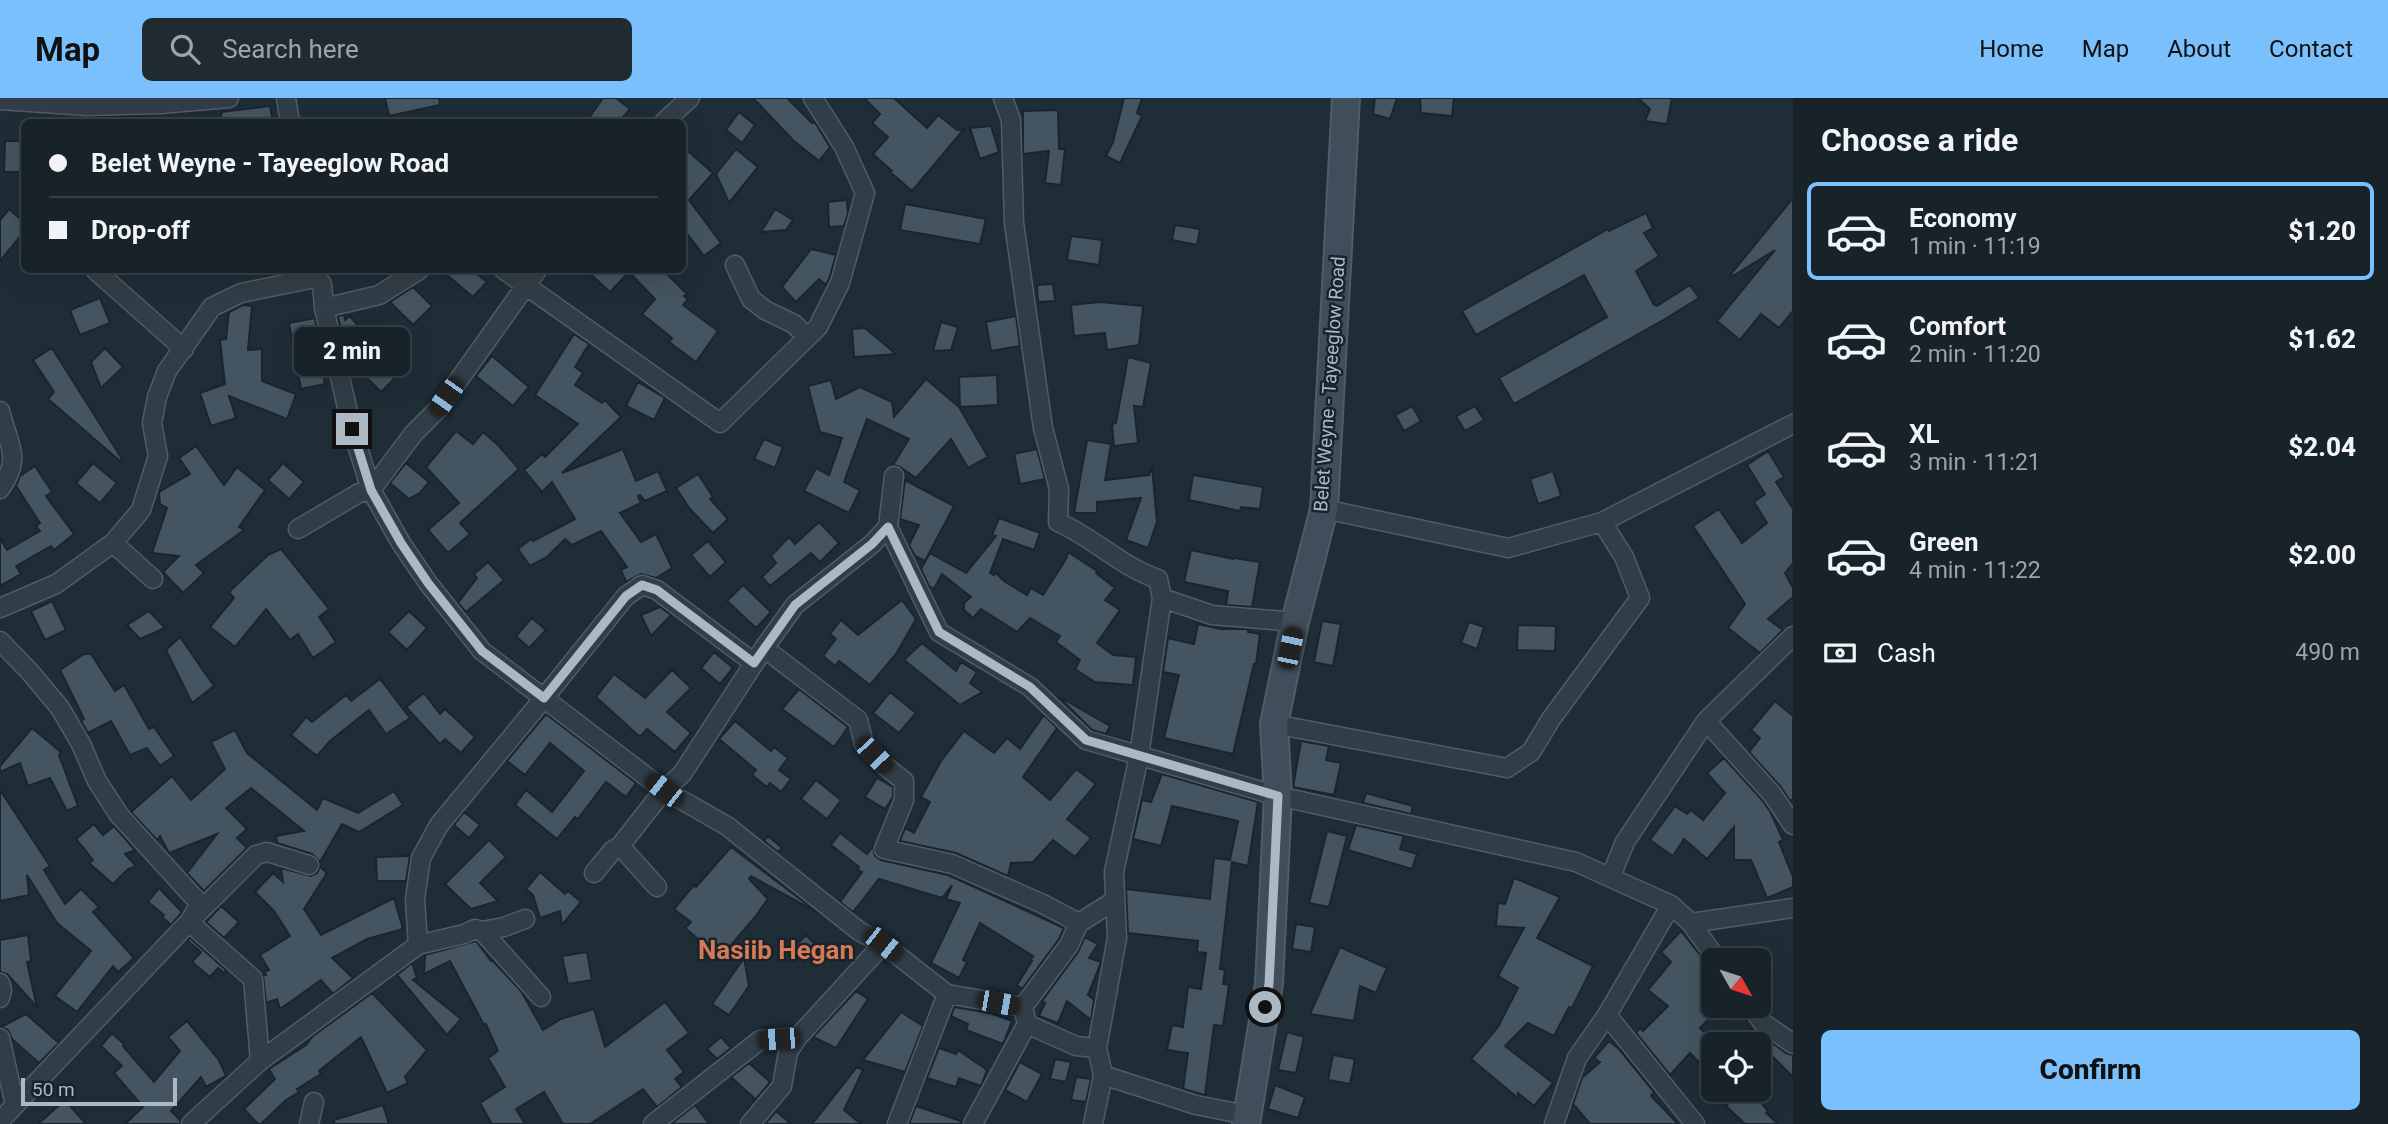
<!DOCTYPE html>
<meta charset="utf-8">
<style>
body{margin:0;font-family:Roboto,sans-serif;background:#202a31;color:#f1f3f6;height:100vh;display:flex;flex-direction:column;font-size:26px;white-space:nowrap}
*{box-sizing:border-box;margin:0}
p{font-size:23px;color:#9ea4a8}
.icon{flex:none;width:38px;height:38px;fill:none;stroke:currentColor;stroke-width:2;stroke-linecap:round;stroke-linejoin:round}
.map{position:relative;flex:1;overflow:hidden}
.drawer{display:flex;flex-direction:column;background:#172229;width:595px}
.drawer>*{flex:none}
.guide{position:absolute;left:21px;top:21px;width:665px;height:154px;border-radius:10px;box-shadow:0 7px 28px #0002,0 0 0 2px #363f46;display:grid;align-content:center;height:154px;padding:0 28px;background:#172229}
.needle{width:46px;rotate:129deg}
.tools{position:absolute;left:1701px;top:850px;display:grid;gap:14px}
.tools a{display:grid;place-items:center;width:70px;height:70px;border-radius:10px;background:#172229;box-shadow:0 7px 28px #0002,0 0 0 2px #363f46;font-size:35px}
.scale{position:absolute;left:21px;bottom:18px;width:156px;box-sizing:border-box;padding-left:7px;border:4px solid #acb9c5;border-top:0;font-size:19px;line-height:24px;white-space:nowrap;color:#acb9c5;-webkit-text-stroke:5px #18232c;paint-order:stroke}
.end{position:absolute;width:32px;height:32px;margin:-16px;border:9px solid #acb9c5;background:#111;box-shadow:0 0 0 4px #111}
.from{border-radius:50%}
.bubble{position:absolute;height:49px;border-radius:10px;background:#172229;box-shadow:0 7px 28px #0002,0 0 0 2px #363f46;font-size:23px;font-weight:800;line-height:49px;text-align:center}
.car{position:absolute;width:21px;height:42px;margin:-21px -10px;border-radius:9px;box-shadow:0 0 5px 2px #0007;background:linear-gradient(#222 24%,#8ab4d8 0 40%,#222 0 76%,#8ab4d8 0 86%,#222 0)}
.guide b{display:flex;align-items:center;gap:24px;height:66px;font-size:26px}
.guide b+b{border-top:2px solid #363f46}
.guide i{width:18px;height:18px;background:#f1f3f6}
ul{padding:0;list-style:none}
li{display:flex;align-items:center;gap:21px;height:98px;margin:0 14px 10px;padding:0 14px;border:4px solid transparent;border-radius:10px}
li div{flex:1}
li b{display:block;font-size:26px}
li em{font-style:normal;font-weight:800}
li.on{border-color:#79c0fc}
li>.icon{width:63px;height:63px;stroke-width:1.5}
h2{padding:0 28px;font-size:32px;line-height:84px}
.pay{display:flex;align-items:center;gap:18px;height:77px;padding:0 28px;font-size:26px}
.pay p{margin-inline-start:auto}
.button{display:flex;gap:14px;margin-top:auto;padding:14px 28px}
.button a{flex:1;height:80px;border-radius:10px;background:#79c0fc;color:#111;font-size:28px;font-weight:800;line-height:80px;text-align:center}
header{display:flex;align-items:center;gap:42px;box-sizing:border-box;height:98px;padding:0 35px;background:#79c0fc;color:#111}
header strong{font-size:33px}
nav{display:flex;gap:38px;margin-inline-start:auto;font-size:24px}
.search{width:490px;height:63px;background:#202a31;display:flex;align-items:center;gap:18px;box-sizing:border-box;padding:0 24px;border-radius:10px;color:#9ea4a8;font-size:26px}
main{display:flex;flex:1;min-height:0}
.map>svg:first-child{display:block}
.building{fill:#445561;stroke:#1a252e;stroke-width:2}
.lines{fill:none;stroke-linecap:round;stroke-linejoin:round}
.minor-casing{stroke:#505c66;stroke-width:21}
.secondary-casing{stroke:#505c66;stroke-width:30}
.minor{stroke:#323e47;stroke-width:18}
.secondary{stroke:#404e5b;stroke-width:26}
.route{stroke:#acb9c5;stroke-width:9}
.labels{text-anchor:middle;stroke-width:5;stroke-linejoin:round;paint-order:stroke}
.street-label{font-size:19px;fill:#acb9c5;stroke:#18232c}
.district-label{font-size:26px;font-weight:bold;fill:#d77954;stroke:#18232c}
</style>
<header>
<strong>Map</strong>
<div class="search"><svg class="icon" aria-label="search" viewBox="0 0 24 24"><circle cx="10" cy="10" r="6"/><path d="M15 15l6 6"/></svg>Search here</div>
<nav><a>Home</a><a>Map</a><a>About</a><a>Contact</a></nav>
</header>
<main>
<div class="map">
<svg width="1793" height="1026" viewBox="0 0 1793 1026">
<rect width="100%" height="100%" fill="#1f2d37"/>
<path class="building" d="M385 0H439L440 7 389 18Z
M603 0H616L630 11 619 24H586Z
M753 0H787L812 25 813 24 816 26 830 49 819 63 794 43Z
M864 0H894L927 30 938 17 957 32 964 31 912 93 890 74 892 73 873 56 888 39 872 25 880 16Z
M1124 0H1142L1137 15 1142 18 1120 65 1106 58 1113 44Z
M1375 0H1397L1390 21 1373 16Z
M1420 0H1454L1452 18 1421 15Z
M1638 0H1672L1667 26 1645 23 1650 11Z
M270 8 273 24H222L221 14Z
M1058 12 1059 51H1065L1061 87 1045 85 1049 53 1023 56V13Z
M739 14 755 27 742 45 726 32Z
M139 18V24H90L89 19Z
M991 28 999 54 980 61 970 30Z
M5 43H24V74H4Z
M682 48 713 75 689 102 721 145 704 158 682 129Z
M736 51 758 69 729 105 716 76Z
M1793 100V213L1779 230 1761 216 1740 242 1717 223 1775 152 1733 178 1731 176Z
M847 102 848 115 844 128 829 129 828 104Z
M905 106 986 121 980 146 900 132Z
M9 111 24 124V134L0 163V122Z
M775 111 793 122 786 132 761 134Z
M1646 115 1653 130 1644 135 1659 158 1636 173 1654 207 1657 208 1690 187 1699 200 1665 221 1514 306 1499 280 1607 219 1584 177 1476 237 1462 213 1608 131 1609 133Z
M1175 127 1200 131 1197 147 1172 142Z
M1071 138 1102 142 1099 167 1067 162Z
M811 151 836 157 829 181 826 187 819 181 796 204 782 189Z
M441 172H472L487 184 473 199Z
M586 172H663L687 196 684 198 688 201 683 207 718 233 696 264 669 244 672 240 642 216 655 201 629 174 610 194Z
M1053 186 1055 203 1038 204 1037 187Z
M413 189 432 208 413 227 390 204Z
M100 200 110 225 80 237 70 212Z
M1100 204 1143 208 1139 247 1107 252 1105 235 1074 238 1071 207Z
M243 207 252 208 248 252 262 251V283L296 296 287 321 229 298 236 320 211 328 200 295 225 286 220 242 226 241 229 214Z
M344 217 345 222 350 218 373 247 399 273 400 275 381 294 347 260 338 218Z
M1016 218 1020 248 991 253 986 224Z
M315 220 325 286 301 291 289 225Z
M941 224 958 229 951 252 933 253Z
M865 230 896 256 854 259 852 231Z
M574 236 589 246 575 269 583 275 575 287 602 305 605 302 621 319 562 375 623 351 636 383 658 373 667 393 645 403 640 397 638 398 641 405 620 415 641 444 656 436 672 470 656 480 641 476 626 484 621 472 627 469 601 433 572 447 565 441 547 459 530 468 518 451 531 441 533 443 575 421 552 384 542 394 524 372 542 356 545 359 578 326 535 297Z
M52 250 122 361 120 363 48 301 54 294 33 262Z
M105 250 123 269 101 290 91 264Z
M492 258 529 289 513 308 476 278Z
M1128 259 1151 265 1143 309 1134 308 1138 345 1114 348 1112 326 1116 325Z
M997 277 998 307 960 309 959 279Z
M926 281 959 309 988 359 968 370 951 341 916 380 900 369 893 367 909 341 867 321 844 384 860 392 849 415 804 393 816 370 829 377 842 340 820 334 808 288 831 282 836 301 860 289 892 304 894 319Z
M638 284 665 300 654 322 626 308Z
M1412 308 1421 323 1404 333 1395 317Z
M1475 308 1484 322 1465 333 1456 318Z
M456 333 473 346 483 334 499 348 519 371 460 425 470 436 448 455 428 432 459 405 426 369Z
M764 341 783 349 775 370 754 361Z
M1087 342 1111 346 1105 382 1149 377 1152 369 1157 424 1148 450 1126 442 1141 400 1097 404V415H1074Z
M196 348 224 387 237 369 265 392 239 429 244 432 196 467 204 475 183 495 163 474 179 458 152 455 167 410 160 406 159 394 190 376 179 360Z
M1037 351 1045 381 1020 386 1014 356Z
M1768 353 1784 379 1776 384 1793 411V465L1785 475 1793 490V499L1768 521 1783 532 1760 555 1728 530 1745 506 1693 428 1719 411 1742 445 1767 425 1754 404 1765 396 1747 367Z
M93 365 117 385 100 405 76 385Z
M283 365 304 384 289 401 268 382Z
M406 365 429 384 420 395 409 401 390 385Z
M35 368 52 394 46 398 74 436 54 452 51 448 16 468 21 476 0 488V440L7 452 40 433 36 428 40 425 16 388 20 378Z
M1553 373 1561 398 1538 406 1530 381Z
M698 376 713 399 710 401 728 421 713 435 690 411 676 390Z
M1193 377 1263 389 1260 411 1241 409 1240 413 1189 402Z
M905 382 954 408 925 463 915 458 909 447 919 427 900 421Z
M999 420 1040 435 1034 452 1003 441 990 475 994 477 996 475 1004 483 1027 497 1031 490 1043 497 1066 461 1068 454 1097 473 1096 475 1115 490 1105 502 1120 512 1097 545 1113 557 1136 559 1133 587 1095 584 1075 571 1080 562 1056 544 1060 538 1030 520 1017 534 981 511 973 520 964 512V505L971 499 942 476 934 491 929 488 921 471 930 455 966 475 996 438 992 437Z
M819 424 839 445 820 464 811 455 770 488 762 479 776 465 771 458 789 439 795 446Z
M708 443 726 464 710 479 691 457Z
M281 451 329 511 319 519 336 544 313 560 298 536 290 542 266 511 235 549 210 529 234 500 229 494 268 457Z
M1191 452 1233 461 1234 460 1260 464 1252 509 1226 507 1228 493 1184 484Z
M488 464 504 482 466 514 458 505 477 480 474 476Z
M743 487 771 514 756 530 727 503Z
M902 502 916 521 896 556 870 587 839 563 835 568 823 558 836 541 830 536 841 522 858 537Z
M52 503 66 532 45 542 31 513Z
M660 509 671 517 651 538 641 517Z
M149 513 165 530 140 541 127 527Z
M409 513 427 530 407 552 388 534Z
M532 520 546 532 529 550 516 538Z
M1322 523 1341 526 1333 568 1314 564Z
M1469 524 1484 529 1477 551 1461 545Z
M1198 526 1221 531H1248V534L1260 536 1256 566H1254L1233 656 1164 640 1179 577 1163 574 1168 540 1194 546Z
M1518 527 1556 528 1555 553 1517 552Z
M180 539 214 588 192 605 166 552Z
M922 545 956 573 961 564 977 574 970 585 982 594 960 607 904 562Z
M714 554 733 570 720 586 701 570Z
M84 556H91L115 593 124 587 149 631 154 629 174 658 160 668 147 650 130 657 111 623 88 635 81 623 84 621 60 572Z
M672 572 691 590 667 614 691 635 675 654 647 631 640 639 596 599 614 576 645 600Z
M380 581 410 620 386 636 369 612 330 643 317 658 291 637 306 619 312 624 346 597 351 603Z
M799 591 848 629 834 649 782 611Z
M890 594 916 615 899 635 873 615Z
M424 595 440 616 445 611 475 639 461 655 445 641 440 646 406 609Z
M1058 598 1110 628 1106 636 1092 632Z
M1775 603 1793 618V701L1790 703 1781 689 1749 654 1760 640 1751 632Z
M546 616 636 685 626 699 606 684 578 721 575 719 557 741 515 707 526 692 552 714 584 673 550 645 525 677 507 663Z
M1044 617 1057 630 1023 679 1050 702 1076 671 1096 686 1067 721 1091 740 1075 759 1053 742 1033 764 1011 765 1008 778 956 755 900 743 905 730 914 735 930 704 921 699 941 663 964 633 994 655 1007 640 1020 651Z
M735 623 771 653 774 649 788 660 779 672 791 681 781 694 770 685 767 689 752 677 756 672 719 641Z
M32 630 61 654 59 657 78 708 67 713 50 680 28 688 20 665 0 674V668Z
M235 632 247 655 317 712 323 700 358 715 394 693 403 707 359 734 342 726 320 764 312 756 277 745 276 738 304 733 251 690 226 710 247 731 237 740 247 750 204 793 187 775 217 736 169 755 160 738 157 742 131 714 172 678 191 702 225 671 211 644Z
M1301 643 1329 648 1326 662 1341 665 1334 697 1293 689Z
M1724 660 1763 703 1771 715 1783 742 1779 744 1793 779V789L1767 800 1751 762H1734V729L1707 761 1684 741 1673 758 1650 742 1675 708 1687 716 1691 712 1703 722 1725 695 1707 675Z
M1162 676 1258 704 1248 768 1232 764 1220 871 1225 872 1223 886 1229 887 1223 928 1214 927 1205 997 1183 991 1188 955 1167 952 1172 927 1183 929 1188 889 1201 891 1206 855 1197 854 1198 843 1128 835 1126 791 1210 801 1214 760 1230 762 1238 723 1172 708 1161 748 1133 741 1142 702 1151 704Z
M877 680 893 689V699L885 711 865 699Z
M816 682 841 702 827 721 801 701Z
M0 692 50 768 44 772 65 806 81 791 99 809 93 814 134 860 118 874 113 868 77 914 55 898 91 853 57 825 27 777 29 797 0 803Z
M1366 695 1413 708 1411 716 1363 705Z
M464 714 480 727 469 740 454 727Z
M94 726 103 737 114 728 135 752 125 756 136 768 128 771 113 786 89 765 93 762 76 741Z
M1356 727 1404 738 1400 751 1417 756 1412 771 1348 752Z
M1327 733 1347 738 1329 809 1309 805Z
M840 735 867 756 873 748 875 758 881 762 948 777 1064 830 1059 841 1022 891 1017 887 1032 863H1030L1033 858 980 825 963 862 967 864 959 880 931 865 960 805 946 801 952 787 942 800 879 781 853 814 840 804 862 774 857 771 859 769 831 747Z
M768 738 782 750 778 754 764 743Z
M489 742 506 759 480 785 498 803 471 811 445 786Z
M731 749 820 816 751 778 749 781 768 801 755 819 720 860 685 830 691 824 674 811 694 787 696 789Z
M410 758 406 783H377L376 759Z
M320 769 327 775 304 811 321 837 394 800 403 831 367 841 332 860 353 880 333 896 321 882 280 911 277 901 266 905 263 877H266L265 873 269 872 260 857 290 838 274 813 255 794 273 775 283 784 281 770 311 778 317 775Z
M540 774 565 796 568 793 581 804 562 827 560 813 540 820 533 797 526 791Z
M1514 780 1560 799 1537 840 1593 868 1572 910 1569 909 1554 938 1528 925 1505 948 1553 985 1534 1008 1518 995V1000L1471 961 1498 929 1518 890 1498 878 1524 830 1496 828 1498 805 1505 806Z
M159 790 182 814 171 827 162 819 164 817 148 804Z
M221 808 239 824 224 840 206 824Z
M1296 826 1315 829 1311 854 1292 851Z
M1681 833 1713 873V908L1719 910 1700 930 1713 944V979L1690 955 1670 977 1636 935 1640 930 1643 933 1668 908 1648 892 1671 864 1661 854Z
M28 837 31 863 27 864 37 909 7 876 0 874V842Z
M806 837 819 850 804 864 792 851Z
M1085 839 1098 846 1089 860 1101 864 1088 897 1094 902 1091 922 1067 903 1058 925 1039 918 1045 905 1042 903 1078 854Z
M190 840 226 872 224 875 218 870 210 879 192 864 201 854 187 842Z
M476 843 491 863 492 862 521 893 543 932 561 921 594 911 605 949 665 904 689 935 667 952 684 974 675 981 682 989 657 1009 643 991 590 1026H563L544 994 516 1011 525 1026H492L480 1005 505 989 488 960 498 953 486 926 484 927 450 863 424 876 425 857Z
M1340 849 1387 870 1376 895 1360 888 1354 923 1310 916Z
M587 854 592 882 568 886 562 858Z
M744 860 749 888 729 917 712 906Z
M412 865 417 880 413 882 461 921 447 937 397 877Z
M856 893 868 901 836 950 813 939Z
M372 895 427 952 405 979 408 985 387 995 361 939 319 973 321 976 297 991 299 994 286 1002 261 1026H258L244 1011 275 981 269 971 306 947 313 938Z
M954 909 990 915 1012 923 1003 946 966 932 968 926 951 918Z
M901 914 923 928 905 974 863 962Z
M26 916 59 945 39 965 12 941 8 932 1 929Z
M187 923 219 962 226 978 206 989 201 979 171 1013 180 1022V1026H125L143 1009 114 975 122 968 101 948 112 935 124 946 123 948 154 984 180 953 168 939Z
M1752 930 1786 955 1793 957V979L1748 934Z
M1287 934 1304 939 1296 975 1278 972Z
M721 939 731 950 717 961 707 951Z
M1609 943 1619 951 1654 994 1651 998 1678 1026H1590L1573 1006 1582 980 1600 964 1594 960Z
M939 950 956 956 958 952 987 972 981 988 959 980 956 989 927 980Z
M1333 957 1355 961 1350 986 1328 982Z
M1055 961 1071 964 1066 984 1050 981Z
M1020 964 1042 976 1027 1004 1005 992Z
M749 965 770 984 747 1012 755 1001 731 979Z
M857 969 863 972 844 1012 861 1026H812Z
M1076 979 1091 981 1086 1004 1071 1002Z
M1275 987 1305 999 1298 1020 1268 1011Z
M1737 992H1751L1768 1013 1766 1015 1778 1026H1745L1726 1008 1729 1005 1725 1001Z
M65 1002 86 1026H38Z
M383 1007 389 1026H334V1022Z
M695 1007 709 1026H671Z
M916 1008 961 1023 960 1026H909Z
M776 1013 791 1026H765Z"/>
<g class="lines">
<g class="minor-casing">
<path id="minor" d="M286 0 290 24
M1003 0 1011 22 1014 125 1043 330 1059 391 1058 424C1094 440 1120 468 1158 481L1162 500 1212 517 1295 524
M0 2 87 8 160 6 229 0
M664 24 690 0
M735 167 751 201 765 212 794 226 807 239
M95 172 184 251
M314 172 315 180 322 186 324 210 352 331 371 392 401 445 428 485 482 553 664 692 727 728 859 833 883 846 947 896 1023 909 1069 847 1079 825 1043 806 952 766 884 751 904 702V683L885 668 864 646 858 622 764 550
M504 172 720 325 818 229 840 185 865 95 844 49 813 0
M324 210 379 197 419 172
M0 313C8 346 23 360 0 391
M1324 411 1508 450 1602 424 1793 326
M888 429 939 534 1030 589 1086 642 1278 698 1576 764 1671 807 1691 825 1793 810
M298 431 359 395 371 392 414 335 438 311 537 172
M113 445 153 481
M0 510 56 486 113 445 141 412 158 358 152 325 157 299 167 273 212 209 241 195 315 180
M0 543 30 574 60 610 81 646 97 683 119 717 200 806 191 821
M1706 623 1793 538
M1274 626 1507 670 1531 654 1551 621 1640 500 1624 459 1602 424
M620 748 657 789
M594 775 613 752 620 748 664 692 682 676 764 550 795 507 872 446 888 429 894 378
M1611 778 1625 744 1706 623 1772 696 1793 727
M189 824 253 881 260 963
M1079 825 1114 803
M1691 825 1718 863
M482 833 541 899
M418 847 415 801 421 760 439 727 544 600 626 498 642 487 657 492 754 565
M0 885 2 892 0 900
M1751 908 1762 924 1793 946
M1607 917 1695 1026
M1027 926 1076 948 1097 950
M0 940 15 1007
M1103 977 1196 1007 1247 1017
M0 1023 189 824 256 757 267 754 309 767
M191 1026 260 963 418 847 464 836 475 831 482 833 504 829 525 821
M309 1026 314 1004
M653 1026 760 942 798 939
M750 1026 782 988 788 954 798 939 883 846
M897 1026 947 896
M973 1026 1027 926 1023 909
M1093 1026 1103 977 1097 950 1117 840 1114 774 1139 658 1162 500
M1554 1026 1577 960 1607 917 1671 807"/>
</g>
<g class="secondary-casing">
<path id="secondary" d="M1246 1026 1269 886 1278 698 1274 626 1295 524 1324 411 1346 0"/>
</g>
<use href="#minor" class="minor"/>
<use href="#secondary" class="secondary"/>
</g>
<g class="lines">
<path class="route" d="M352 331 371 392 401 445 428 485 482 553 544 600 626 498 642 487 657 492 754 565 795 507 872 446 888 429 939 534 1030 589 1086 642 1278 698 1269 886 1265 909"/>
</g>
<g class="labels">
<g class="street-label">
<text transform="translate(1329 286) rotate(-86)" y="7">Belet Weyne - Tayeeglow Road</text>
</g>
<g class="district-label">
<text x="776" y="861">Nasiib Hegan</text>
</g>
</g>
</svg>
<div class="tools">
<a><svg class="needle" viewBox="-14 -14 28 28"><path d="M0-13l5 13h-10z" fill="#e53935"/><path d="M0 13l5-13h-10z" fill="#9ea4a8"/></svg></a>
<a><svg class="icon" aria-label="locate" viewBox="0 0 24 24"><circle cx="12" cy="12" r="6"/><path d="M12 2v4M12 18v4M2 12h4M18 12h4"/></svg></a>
</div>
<div class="scale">50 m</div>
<i class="end from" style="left:1265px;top:909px"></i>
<i class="end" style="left:352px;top:331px"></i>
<div class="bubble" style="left:294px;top:229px;width:116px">2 min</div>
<i class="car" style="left:446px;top:299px;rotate:215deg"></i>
<i class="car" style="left:1290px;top:550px;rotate:12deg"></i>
<i class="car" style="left:874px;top:657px;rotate:136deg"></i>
<i class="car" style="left:664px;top:692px;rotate:308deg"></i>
<i class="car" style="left:883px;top:846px;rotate:128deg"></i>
<i class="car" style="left:998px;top:905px;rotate:100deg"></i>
<i class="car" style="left:779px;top:941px;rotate:266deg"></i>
<div class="guide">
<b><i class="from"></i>Belet Weyne - Tayeeglow Road</b>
<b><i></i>Drop-off</b>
</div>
</div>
<section class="drawer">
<h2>Choose a ride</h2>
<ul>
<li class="on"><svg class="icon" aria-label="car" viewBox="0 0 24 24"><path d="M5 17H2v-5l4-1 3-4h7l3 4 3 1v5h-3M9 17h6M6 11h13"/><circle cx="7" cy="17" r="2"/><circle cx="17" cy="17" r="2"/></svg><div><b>Economy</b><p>1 min · 11:19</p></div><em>$1.20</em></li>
<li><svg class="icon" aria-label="car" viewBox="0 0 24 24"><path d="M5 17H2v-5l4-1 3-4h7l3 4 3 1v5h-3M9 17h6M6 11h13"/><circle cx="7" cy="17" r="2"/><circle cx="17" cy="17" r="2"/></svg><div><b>Comfort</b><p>2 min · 11:20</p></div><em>$1.62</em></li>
<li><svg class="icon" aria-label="car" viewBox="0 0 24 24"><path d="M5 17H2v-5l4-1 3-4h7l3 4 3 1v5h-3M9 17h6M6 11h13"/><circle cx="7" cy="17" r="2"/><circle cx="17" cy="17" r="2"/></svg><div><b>XL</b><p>3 min · 11:21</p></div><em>$2.04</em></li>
<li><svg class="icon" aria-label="car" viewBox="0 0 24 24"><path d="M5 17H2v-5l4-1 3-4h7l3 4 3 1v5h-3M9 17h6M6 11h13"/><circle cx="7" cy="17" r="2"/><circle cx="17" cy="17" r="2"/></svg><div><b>Green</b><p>4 min · 11:22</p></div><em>$2.00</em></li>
</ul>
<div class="pay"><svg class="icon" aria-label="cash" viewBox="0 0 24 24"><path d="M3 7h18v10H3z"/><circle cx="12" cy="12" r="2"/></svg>Cash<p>490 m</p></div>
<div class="button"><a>Confirm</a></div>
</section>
</main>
